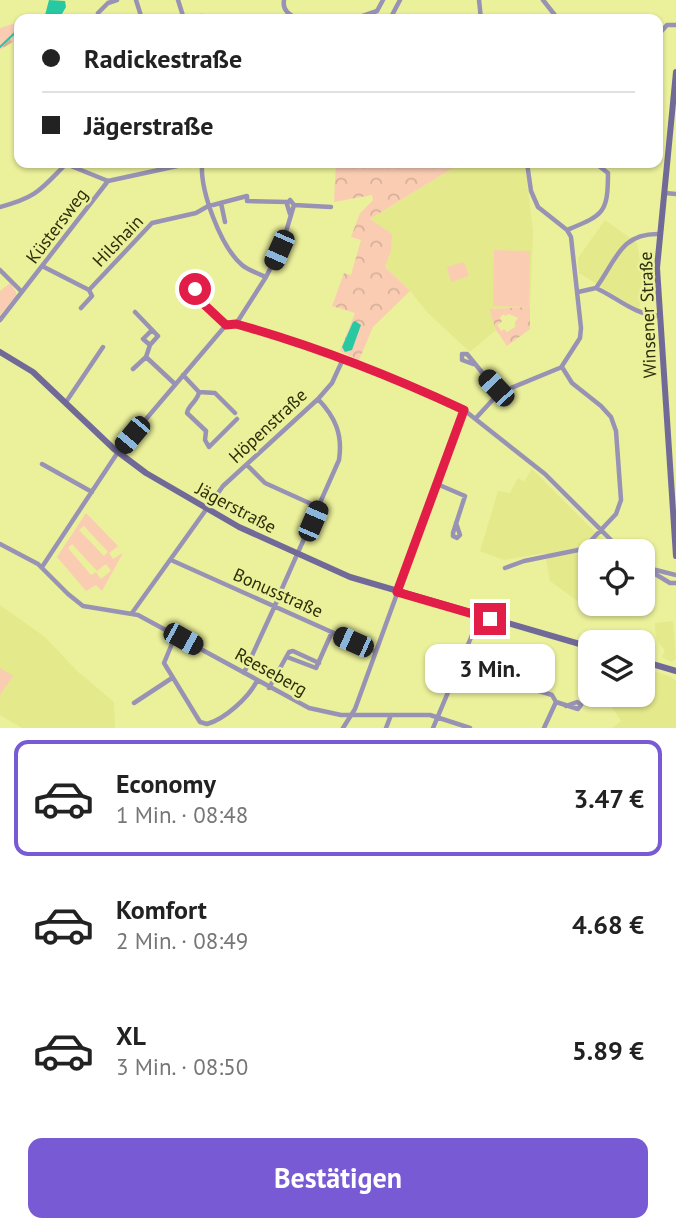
<!DOCTYPE html>
<html lang="de">
<meta charset="utf-8">
<style>
body{margin:0;font-family:"PT Sans",sans-serif;background:#f2f2f2;color:#222;height:100vh;display:flex;flex-direction:column;font-size:26px;white-space:nowrap}
*{box-sizing:border-box;margin:0}
p{font-size:23px;color:#767676}
.icon{flex:none;width:38px;height:38px;fill:none;stroke:currentColor;stroke-width:2;stroke-linecap:round;stroke-linejoin:round}
.map{position:relative;height:728px;overflow:hidden}
.details{display:flex;flex-direction:column;background:#fff;flex:1}
.details>*{flex:none}
.banner{position:absolute;left:14px;top:14px;width:649px;height:154px;border-radius:14px;box-shadow:0 2px 5px #0004;display:grid;align-content:center;height:154px;padding:0 28px;background:#fff}
.buttons{position:absolute;left:578px;top:539px;display:grid;gap:14px}
.buttons a{display:grid;place-items:center;width:77px;height:77px;border-radius:14px;background:#fff;box-shadow:0 2px 5px #0004;font-size:35px}
.end{position:absolute;width:32px;height:32px;margin:-16px;border:9px solid #e11d48;background:#fff;box-shadow:0 0 0 4px #fff}
.from{border-radius:50%}
.bubble{position:absolute;height:49px;border-radius:14px;background:#fff;box-shadow:0 2px 5px #0004;font-size:23px;font-weight:600;line-height:49px;text-align:center}
.car{position:absolute;width:21px;height:42px;margin:-21px -10px;border-radius:9px;box-shadow:0 0 5px 2px #0007;background:linear-gradient(#222 24%,#8ab4d8 0 40%,#222 0 76%,#8ab4d8 0 86%,#222 0)}
.banner b{display:flex;align-items:center;gap:24px;height:66px;font-size:26px}
.banner b+b{border-top:2px solid #e0e0e0}
.banner i{width:18px;height:18px;background:#222}
ul{padding:12px 0 0;list-style:none}
li{display:flex;align-items:center;gap:21px;height:116px;margin:0 14px 10px;padding:0 14px;border:4px solid transparent;border-radius:14px}
li div{flex:1}
li b{display:block;font-size:26px}
li em{font-style:normal;font-weight:600}
li.active{border-color:#785ad4}
li>.icon{width:63px;height:63px;stroke-width:1.5}
.cta{display:flex;gap:14px;margin-top:auto;padding:14px 28px}
.cta a{flex:1;height:80px;border-radius:14px;background:#785ad4;color:#fff;font-size:28px;font-weight:600;line-height:80px;text-align:center}
.map>svg:first-child{display:block}
.built{fill:#e4e98b}
.grass{fill:#facdb3;fill-rule:evenodd}
.forest{fill:url(#forest-firs)}
.park{fill:url(#park-crowns);fill-rule:evenodd}
.water{fill:#28c9a2}
.lines{fill:none;stroke-linecap:round;stroke-linejoin:round}
.stream{stroke:#28c9a2;stroke-width:2}
.street{stroke:#9893b4;stroke-width:4.5}
.secondary{stroke:#716a99;stroke-width:6}
.route{stroke:#e11d48;stroke-width:9}
.labels{text-anchor:middle;stroke-width:5;stroke-linejoin:round;paint-order:stroke}
.street-label{font-size:18px;fill:#2c2e09;stroke:#ebf09b}
</style>
<div class="map">
<svg width="676" height="728" viewBox="0 0 676 728">
<defs>
<pattern id="forest-firs" width="22" height="20" patternUnits="userSpaceOnUse" patternTransform="scale(1.75)"><rect width="22" height="20" fill="#facdb3"/><path d="M5 1l3.5 6h-7zM16 11l3.5 6h-7z" fill="#d6b099"/></pattern>
<pattern id="park-crowns" width="20" height="18" patternUnits="userSpaceOnUse" patternTransform="scale(1.75)"><rect width="20" height="18" fill="#facdb3"/><path d="M2 6a3 3 0 1 1 6 0M12 15a3 3 0 1 1 6 0" fill="none" stroke="#d6b099"/></pattern>
</defs>
<rect width="100%" height="100%" fill="#ebf09b"/>
<path class="built" d="M461 163H525L533 232 530 307 489 309 496 330 470 352 428 313 410 291 385 267 391 243 369 220Z
M605 220 637 243 644 287 639 310 579 273 578 258Z
M532 469 614 551H590V591L583 605 550 581 545 553 504 560 480 551 498 491 510 493 518 478 524 482Z
M0 605 45 637 77 671 114 702 115 728H22L0 715Z
M673 621 676 659 671 662 662 657 665 650 657 641 655 629V623Z
M642 667 671 677 676 681V728H612L621 721 604 695H642Z"/>
<path class="grass" d="M494 250 530 251 529 307 493 306Z
M464 262 469 276 451 282 447 267Z
M10 283 16 292V296L0 315V291Z
M86 513 118 546 109 553 113 559 123 553 102 591 96 585 86 591 57 557ZM84 526 108 552 104 556 79 530ZM72 544 97 571 106 564 111 571 101 579 96 572 91 575 68 548Z
M0 668 13 676 0 695Z"/>
<path class="forest" d="M19 22V38L0 50V28Z"/>
<path class="park" d="M336 163H461L370 219 392 234 391 250 385 267 410 291 373 327 359 360 340 351 355 313 332 306 344 273 351 275 361 240 351 237 360 213 373 200 372 195 334 202Z
M530 307V329L507 346 496 330 489 309ZM504 314 505 316 509 314 518 318 515 322V327L507 332 504 329 501 331 497 325 502 322 500 317Z"/>
<path class="water" d="M49 0 65 1 66 7 59 19H44Z
M355 321 361 325 352 350 345 352 342 347 353 322Z"/>
<g class="lines">
<path class="stream" d="M0 47 19 29"/>
<path class="street" d="M136 0 142 19
M178 0 184 19
M284 0C282 11 290 15 298 19
M479 0 481 19
M543 0 558 19
M98 13 108 3 117 0
M230 18 232 19
M191 19 202 16 207 19
M354 19 377 11 383 0
M390 19 400 0
M658 35 667 25H676
M202 163C200 190 220 246 242 265 248 270 259 274 266 277
M527 163 531 191 538 207 567 230 571 237 581 328 580 338 562 366
M66 164 108 181 191 163
M665 193 676 194
M221 203 225 222
M213 205 247 196V201L287 202
M294 205 331 207
M0 207C38 197 41 189 67 163
M567 230C603 215 608 214 608 173L595 163
M44 267 89 290 152 223 196 213 210 205
M0 270 22 292
M596 288C616 261 620 233 659 234
M578 292 596 288C618 298 634 315 660 316
M203 303 201 292 196 289 194 295 226 325
M81 308 92 296 89 290
M0 320 108 181
M236 324 300 342 362 365 464 410 545 474 622 551
M150 345 143 339 152 330
M146 357 175 384
M473 364 462 360V354H467L499 393
M133 369 146 357 150 345 158 336 135 312
M183 375 199 392
M66 402 103 347
M235 413 215 393 199 392C198 401 188 405 187 413L206 431 205 440 209 447 237 419
M476 418 499 393 562 367
M42 464 92 492
M247 465 265 483 318 507
M437 484 465 496 453 533V536L457 538 460 535 456 523
M0 544 38 564 68 594 83 606 138 615 309 708 341 715H430L470 728
M171 560 374 651
M642 566 670 583H676
M42 567 118 452 226 325 236 324 266 277 282 245 294 205 290 200 287 204 290 214
M505 568 524 561 583 549 616 514 621 500 616 431 611 417 601 406 572 383 562 367
M648 568 676 575
M280 593 339 460C343 434 335 417 318 399
M132 613 223 486 318 399 332 383 343 359
M176 634 164 663 200 722 207 724C225 719 248 698 257 681
M287 657 316 668 332 632
M458 666 552 695 556 702 578 709 581 705 577 702 566 706
M244 673 278 599
M269 688 289 652 293 651 319 663
M134 703 172 678
M343 728 355 709 464 410
M386 728 391 715
M433 728 480 616
M544 728 556 702"/>
<path class="secondary" d="M676 72 657 268 676 556
M0 352 33 372 114 449 146 473 239 527 350 577 590 647
M642 661 676 671"/>
</g>
<g class="lines">
<path class="route" d="M195 289 194 295 226 325 236 324C315 346 389 375 464 410L397 592 490 619"/>
</g>
<g class="labels">
<g class="street-label">
<text transform="translate(57 226) rotate(-53)" y="6">Küstersweg</text>
<text transform="translate(118 241) rotate(-46)" y="6">Hilshain</text>
<text transform="translate(648 315) rotate(-92)" y="6">Winsener Straße</text>
<text transform="translate(268 426) rotate(-43)" y="6">Höpenstraße</text>
<text transform="translate(236 508) rotate(28)" y="6">Jägerstraße</text>
<text transform="translate(278 593) rotate(24)" y="6">Bonusstraße</text>
<text transform="translate(271 672) rotate(29)" y="6">Reeseberg</text>
</g>
</g>
</svg>
<div class="buttons">
<a><svg class="icon" aria-label="locate" viewBox="0 0 24 24"><circle cx="12" cy="12" r="6"/><path d="M12 2v4M12 18v4M2 12h4M18 12h4"/></svg></a>
<a><svg class="icon" aria-label="layers" viewBox="0 0 24 24"><path d="M12 4l9 5-9 5-9-5zM3 14l9 5 9-5"/></svg></a>
</div>
<i class="end from" style="left:195px;top:289px"></i>
<i class="end" style="left:490px;top:619px"></i>
<div class="bubble" style="left:425px;top:644px;width:130px">3 Min.</div>
<i class="car" style="left:279px;top:250px;rotate:204deg"></i>
<i class="car" style="left:496px;top:388px;rotate:317deg"></i>
<i class="car" style="left:132px;top:435px;rotate:220deg"></i>
<i class="car" style="left:313px;top:521px;rotate:23deg"></i>
<i class="car" style="left:183px;top:639px;rotate:119deg"></i>
<i class="car" style="left:353px;top:642px;rotate:294deg"></i>
<div class="banner">
<b><i class="from"></i>Radickestraße</b>
<b><i></i>Jägerstraße</b>
</div>
</div>
<section class="details">
<ul>
<li class="active"><svg class="icon" aria-label="car" viewBox="0 0 24 24"><path d="M5 17H2v-5l4-1 3-4h7l3 4 3 1v5h-3M9 17h6M6 11h13"/><circle cx="7" cy="17" r="2"/><circle cx="17" cy="17" r="2"/></svg><div><b>Economy</b><p>1 Min. · 08:48</p></div><em>3.47 €</em></li>
<li><svg class="icon" aria-label="car" viewBox="0 0 24 24"><path d="M5 17H2v-5l4-1 3-4h7l3 4 3 1v5h-3M9 17h6M6 11h13"/><circle cx="7" cy="17" r="2"/><circle cx="17" cy="17" r="2"/></svg><div><b>Komfort</b><p>2 Min. · 08:49</p></div><em>4.68 €</em></li>
<li><svg class="icon" aria-label="car" viewBox="0 0 24 24"><path d="M5 17H2v-5l4-1 3-4h7l3 4 3 1v5h-3M9 17h6M6 11h13"/><circle cx="7" cy="17" r="2"/><circle cx="17" cy="17" r="2"/></svg><div><b>XL</b><p>3 Min. · 08:50</p></div><em>5.89 €</em></li>
</ul>
<div class="cta"><a>Bestätigen</a></div>
</section>
